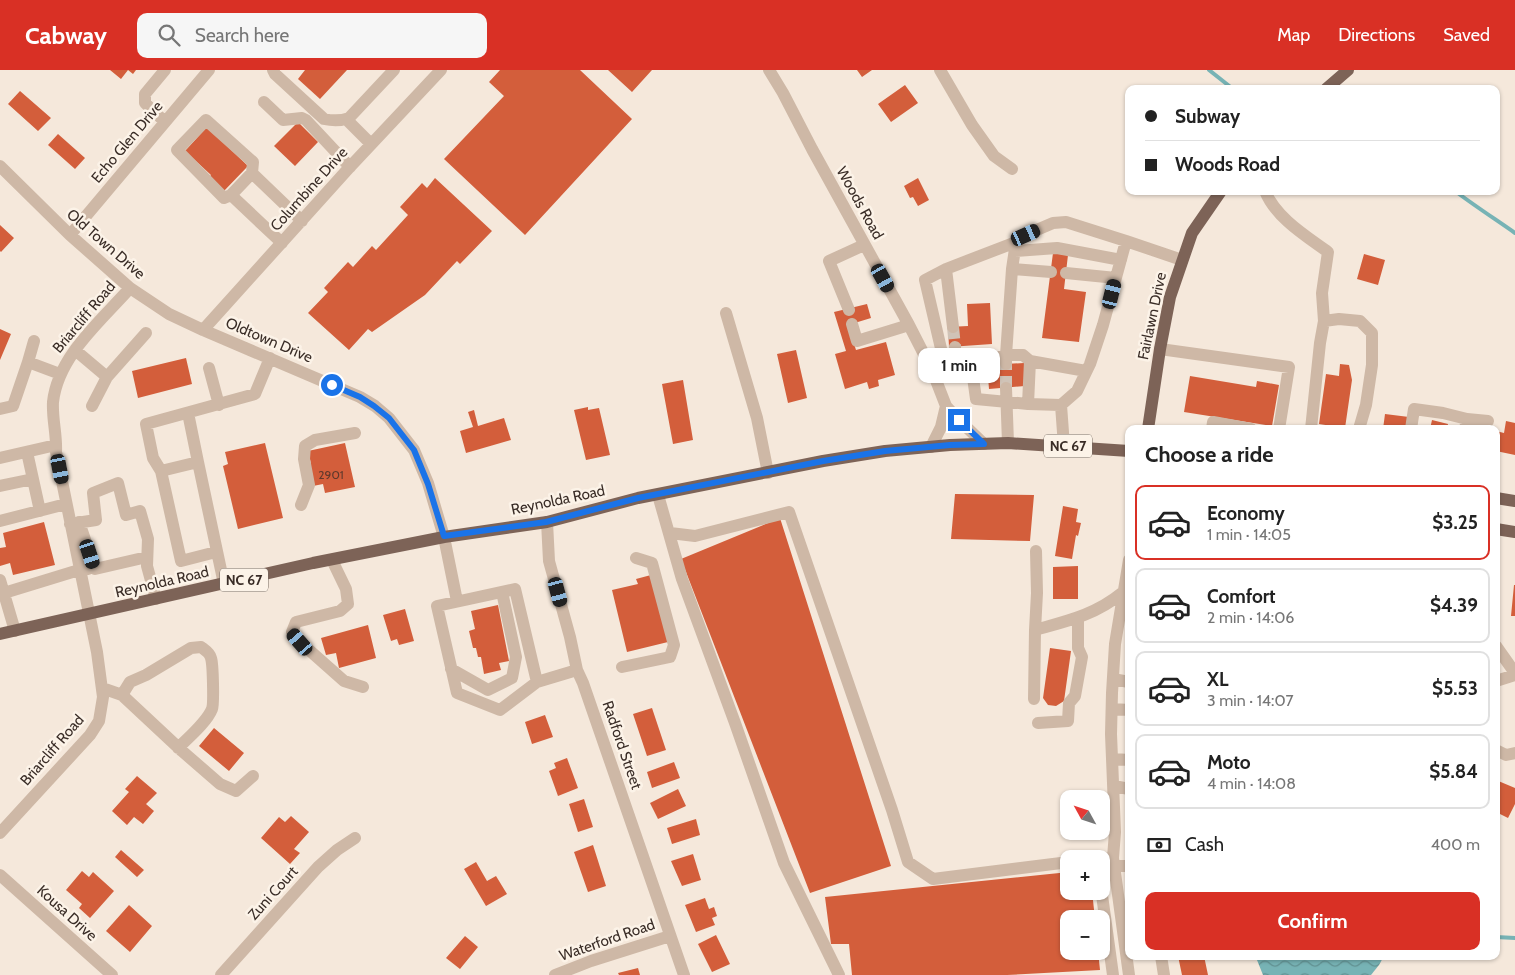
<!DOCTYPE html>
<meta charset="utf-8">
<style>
body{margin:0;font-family:Cabin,sans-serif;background:#f6f6f6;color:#222;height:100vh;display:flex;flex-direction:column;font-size:19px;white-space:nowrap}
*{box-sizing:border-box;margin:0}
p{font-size:16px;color:#767676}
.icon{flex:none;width:28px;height:28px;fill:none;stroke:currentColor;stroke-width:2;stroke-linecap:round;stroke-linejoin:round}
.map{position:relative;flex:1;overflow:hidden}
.side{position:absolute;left:1125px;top:355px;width:375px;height:535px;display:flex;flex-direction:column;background:#fff;border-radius:10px;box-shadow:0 1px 4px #0004}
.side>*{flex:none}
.top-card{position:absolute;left:1125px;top:15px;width:375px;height:110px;border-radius:10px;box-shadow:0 1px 4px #0004;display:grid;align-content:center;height:110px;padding:0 20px;background:#fff}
.needle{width:32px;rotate:310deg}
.buttons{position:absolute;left:1060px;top:720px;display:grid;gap:10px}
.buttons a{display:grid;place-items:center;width:50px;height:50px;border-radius:10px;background:#fff;box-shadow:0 1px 4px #0004;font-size:25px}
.end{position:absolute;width:22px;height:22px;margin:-11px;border:6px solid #1a73e8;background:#fff;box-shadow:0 0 0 2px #fff}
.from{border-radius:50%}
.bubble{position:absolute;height:35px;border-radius:10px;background:#fff;box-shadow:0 1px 4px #0004;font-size:16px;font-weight:700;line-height:35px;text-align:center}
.car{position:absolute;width:15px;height:30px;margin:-15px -8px;border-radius:6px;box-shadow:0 0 4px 1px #0007;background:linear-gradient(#222 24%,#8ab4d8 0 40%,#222 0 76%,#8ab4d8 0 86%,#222 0)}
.top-card b{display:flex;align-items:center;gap:18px;height:48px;font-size:19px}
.top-card b+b{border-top:1px solid #e0e0e0}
.top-card i{width:12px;height:12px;background:#222}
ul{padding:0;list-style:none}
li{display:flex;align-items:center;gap:15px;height:75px;margin:0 10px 8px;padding:0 10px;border:2px solid #e0e0e0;border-radius:10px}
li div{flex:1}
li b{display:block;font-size:19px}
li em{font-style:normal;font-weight:700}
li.active{border-color:#d93025}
li>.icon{width:45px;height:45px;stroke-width:1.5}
h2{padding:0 20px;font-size:22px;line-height:60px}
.pay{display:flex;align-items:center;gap:12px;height:55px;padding:0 20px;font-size:19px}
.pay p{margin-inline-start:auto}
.action{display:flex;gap:10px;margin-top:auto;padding:10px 20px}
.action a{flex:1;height:58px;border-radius:10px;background:#d93025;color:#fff;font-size:20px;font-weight:700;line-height:58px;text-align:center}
header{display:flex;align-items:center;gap:30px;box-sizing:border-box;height:70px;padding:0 25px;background:#d93025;color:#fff}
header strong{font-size:24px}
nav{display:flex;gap:28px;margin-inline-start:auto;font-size:18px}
.search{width:350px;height:45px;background:#f6f6f6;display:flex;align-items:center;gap:12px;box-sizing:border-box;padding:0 18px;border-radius:10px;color:#767676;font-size:19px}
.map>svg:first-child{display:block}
.water{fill:url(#water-waves)}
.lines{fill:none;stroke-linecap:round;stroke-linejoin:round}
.stream{stroke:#77b3b5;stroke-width:4}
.building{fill:#d35e3b}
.minor-tunnel{stroke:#d0c3b7;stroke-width:12;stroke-dasharray:12 6;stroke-linecap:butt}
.minor{stroke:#ceb8a6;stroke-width:12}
.major{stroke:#7d6357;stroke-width:12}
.route{stroke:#1a73e8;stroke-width:6}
.labels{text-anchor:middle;stroke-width:5;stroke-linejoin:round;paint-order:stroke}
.number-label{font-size:12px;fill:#60392c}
.shield{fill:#fcf3e8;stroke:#746861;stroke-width:1}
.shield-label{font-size:14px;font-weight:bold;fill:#3a2d27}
.street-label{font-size:15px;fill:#3a2d27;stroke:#fcf3e8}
</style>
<header>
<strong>Cabway</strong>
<div class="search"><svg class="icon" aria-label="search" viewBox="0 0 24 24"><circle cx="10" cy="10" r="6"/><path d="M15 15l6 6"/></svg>Search here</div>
<nav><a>Map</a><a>Directions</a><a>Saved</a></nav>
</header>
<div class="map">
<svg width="1515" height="905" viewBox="0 0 1515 905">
<defs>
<pattern id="water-waves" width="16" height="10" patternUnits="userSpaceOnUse" patternTransform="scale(1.25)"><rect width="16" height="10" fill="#77b3b5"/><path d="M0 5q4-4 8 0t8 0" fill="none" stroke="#639293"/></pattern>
</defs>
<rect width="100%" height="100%" fill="#f5e8db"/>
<path class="water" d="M1258 886H1384L1379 895 1371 905H1263L1257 890Z"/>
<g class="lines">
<path class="stream" d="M1209 0 1233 19
M1455 121C1475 136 1495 149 1515 163
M1496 867 1515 868"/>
</g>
<path class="building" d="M110 0H136L133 4 128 0 121 9Z
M305 0H347L320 29 298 9Z
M500 0H580L632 49 525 165 444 89 504 26 489 12Z
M608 0H652L632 22Z
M857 0H872L862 7Z
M905 15 918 33 891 52 878 34Z
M20 21 51 48 38 61 8 34Z
M298 52 318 72 295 96 274 76Z
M207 57 248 96 223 122 208 109 211 105 185 81Z
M58 64 85 88 75 99 48 75Z
M435 108 492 161 460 194 457 191 425 225 372 262 368 259 349 280 308 243 328 222 324 218 348 192 353 197 372 176 376 180 408 145 400 137 422 113 427 118Z
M918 108 929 130 918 136 913 127 910 128 904 116Z
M0 155 14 168 1 182 0 181Z
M1053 183 1068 185 1064 219 1086 222 1079 272 1042 268Z
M1364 184 1385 190 1378 215 1357 209Z
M990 233 992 274 949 277 948 257 968 256 967 234Z
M867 234 871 248 848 255 856 280 886 272 895 305 878 310 879 316 869 319 867 312 845 319 835 284 846 281 834 242Z
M0 259 11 264 0 290Z
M796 280 807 328 788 333 777 284Z
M186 288 192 314 138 328 132 301Z
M1024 293 1025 316 989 319 987 295Z
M1340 294 1349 295 1352 310 1345 358 1319 354 1326 304 1339 306Z
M1190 306 1256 317 1257 311 1279 315 1272 356 1184 342Z
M683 310 693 370 673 374 662 314Z
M588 337V340L599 338 610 385 586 390 574 340Z
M474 340 478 356 504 348 511 370 466 383 460 361 473 357 468 342Z
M1385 344 1409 347 1407 359H1383Z
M1432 350 1448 354 1447 359H1430Z
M1506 351 1515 353V385L1496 381V361L1504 363Z
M265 373 283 448 238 459 223 396 228 394 225 382Z
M345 373 355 417 325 423 323 414 313 416 308 395 311 394 308 381Z
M955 424 1034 425 1030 471 951 469Z
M1063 436 1078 439 1076 452 1081 453 1078 466 1076 465 1072 489 1055 486Z
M780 448 891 796 810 823 681 489Z
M44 452 55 495 13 505 10 493 0 496V478L6 477 3 463Z
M1078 496V529H1053V497Z
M651 505 668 572 627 582 612 520 638 514 636 509Z
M1514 515H1515V546H1511Z
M498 535 509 591 499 593 501 600 484 604 481 587H478L476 578H473L469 561 475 559 471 541Z
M405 539 414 571 399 575 397 569 391 571 383 545Z
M368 555 376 588 339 598 336 583 326 585 321 568Z
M1050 578 1071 581 1064 631 1056 636 1048 635 1043 628Z
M652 638 666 680 647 686 633 644Z
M545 645 553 667 532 674 525 652Z
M214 658 244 683 229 701 199 676Z
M567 688 578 718 558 726 549 701 556 698 554 693Z
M674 692 680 708 652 718 647 702Z
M137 706 157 723 146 734 154 741 143 754 134 747 127 755 112 741 129 722 125 719Z
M1496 710 1515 718V734L1508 748 1496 742Z
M678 719 686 736 658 749 650 733Z
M584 729 593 757 578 762 569 734Z
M291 746 309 762 294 779 300 783 290 794 261 768 279 747 285 752Z
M696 749 700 765 672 774 667 758Z
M593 775 606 816 588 822 574 782Z
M121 780 144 800 137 807 115 787Z
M693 784 701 810 682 816 671 791Z
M476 792 487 811 496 806 507 824 486 836 464 799Z
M82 801 89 807 93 802 114 821 90 848 79 838 82 834 66 820Z
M1069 802V821H1092L1095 849H1069V881H1098L1100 900 1007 905H852L849 874H831L825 827Z
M705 828 709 839 714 837 717 846 712 848 715 855 696 862 685 835Z
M129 835 152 856 130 882 106 861Z
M716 865 730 894 712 902 698 874Z
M465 866 478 877 460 899 446 888Z
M1178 886H1204L1208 905H1182Z
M638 898 640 905H619L618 903Z"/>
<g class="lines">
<path class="minor-tunnel" d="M953 257 955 277
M1006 318V294"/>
<path class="minor" d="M273 0 275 4 324 49C333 51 341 51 349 48L394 0
M769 0 783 23 812 79 909 255 932 300 946 336 959 350 984 374
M940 0 972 55 994 86 1012 99
M264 32 283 50 302 48 306 50 350 97
M346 49 371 74
M165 52 145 33V24L165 0
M0 96 70 165 130 218 169 244 203 260 360 327 375 336 389 348 414 380 428 413 444 467 457 531
M1265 121C1276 148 1306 166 1328 182L1322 223 1324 251 1320 273 1311 359
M231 125 224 128 177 80 206 50 253 92 252 103
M70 165 209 0
M282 173 231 125 252 103 302 151
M1015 181 1057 178 1121 190
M946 199 953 257
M1012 199 1051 202
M1066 203 1116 208
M849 240 829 191 864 175
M726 243 757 348 768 403
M1324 251 1339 249 1360 251 1372 263V295L1366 335 1359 359
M852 254 857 271 909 255
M203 260 348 99 441 0
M955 277 956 298
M1160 279 1289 297 1279 359
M75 280 107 307 146 263
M28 292 34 271
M971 293 976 329 1028 334 1061 335 1064 376
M1006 294V285L1012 199 1016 172
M209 298 219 335
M946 300 925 210 946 199 1016 172 1025 165 1053 153 1066 152 1126 171
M938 303 1006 285H1023L1030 291
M1006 318 1008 373
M1028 334 1030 291 1086 301
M1061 335 1077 321 1090 294 1103 255 1126 171 1182 190
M92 336 107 307
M0 339 13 336 28 292 60 304
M188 343 198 392
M1212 359 1213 352 1251 359
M1411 359 1414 339 1443 343 1467 349
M1465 359 1467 349 1488 351
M931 377 941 357 946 336
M27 382 40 441
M0 388 56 375
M161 401 198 392 224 514
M0 416 33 409
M658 425 682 509 735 653 784 793 839 905
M301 435 309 415 304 389 305 376 315 370 355 363
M0 451 66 434
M79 452 95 499 147 487
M547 452 549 491 570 567 577 600 583 613 684 905
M70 454 96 450 93 423 118 413 126 445 140 441 148 469 147 496 156 529
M670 463 695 466 789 442 892 740 908 792 933 809 1069 792
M216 482 181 491 161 401 153 388 146 354 255 324 270 288
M332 490 346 519 348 534 340 541 296 552 292 562 300 572 344 611 363 617
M1129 490 1115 574 1112 623 1111 664 1115 762 1113 788 1129 905
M0 510 15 561
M515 519 537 612 500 640 457 623 437 536Z
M4 523 79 500 88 499
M1035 560 1037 523 1036 481
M1496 576 1515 603
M622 597 670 587 674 575 652 493 636 488
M451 599 488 620 512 608 516 587 502 522
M1113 609 1129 612
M1496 611 1515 605
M537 612 577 600
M102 618 122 625 182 681 220 714 236 721 253 706
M122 625 130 612 146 605 191 578 201 577C205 580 210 583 211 588 213 594 214 634 212 639 207 652 188 668 178 678
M1034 629 1035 560C1067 551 1095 545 1122 523
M1112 639 1129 640
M1038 653 1068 651 1069 633 1075 626 1082 587 1078 578V548
M1496 680 1506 685 1515 683
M1113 689 1129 690
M1114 716 1129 719
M0 763 90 665 99 651 103 627 97 582 56 382C57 365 52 349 53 332 58 286 101 251 130 218
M1097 789 1113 788
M1115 796H1129
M0 805 112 905
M1101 818 1113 905
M1161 886 1164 905
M221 905 318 797 337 780 355 768
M555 905 591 891 670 866"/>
<path class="major" d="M1326 19 1348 0
M1148 359 1160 279 1170 227 1192 163 1221 121
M1496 428 1515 431
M1496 459 1515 462
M0 564 313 493 444 467 547 452 638 428 823 391 885 381 950 375 1008 373 1129 381"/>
</g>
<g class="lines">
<path class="route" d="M332 315 360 327 374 336 389 348 414 380 428 414 444 466 546 452 638 428 823 391 885 381 950 375 984 374 959 350"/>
</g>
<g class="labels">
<g class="number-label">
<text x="331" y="409">2901</text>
</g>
<g class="shield">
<rect x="1044" y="364.5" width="48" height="23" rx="4"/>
<rect x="220" y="498.5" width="48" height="23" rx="4"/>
</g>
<g class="shield-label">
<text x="1068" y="381">NC 67</text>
<text x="244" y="515">NC 67</text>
</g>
<g class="street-label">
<text transform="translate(127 72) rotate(-50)" y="5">Echo Glen Drive</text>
<text transform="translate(309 119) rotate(-48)" y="5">Columbine Drive</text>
<text transform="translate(860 133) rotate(61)" y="5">Woods Road</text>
<text transform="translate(106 174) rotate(41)" y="5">Old Town Drive</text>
<text transform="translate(1152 246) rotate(-78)" y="5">Fairlawn Drive</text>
<text transform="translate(84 247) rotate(-50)" y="5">Briarcliff Road</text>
<text transform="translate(269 270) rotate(23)" y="5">Oldtown Drive</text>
<text transform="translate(558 430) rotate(-12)" y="5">Reynolda Road</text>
<text transform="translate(162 512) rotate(-13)" y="5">Reynolda Road</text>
<text transform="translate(622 675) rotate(71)" y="5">Radford Street</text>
<text transform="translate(52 680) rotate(-49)" y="5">Briarcliff Road</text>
<text transform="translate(273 823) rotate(-48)" y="5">Zuni Court</text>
<text transform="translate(67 843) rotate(42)" y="5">Kousa Drive</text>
<text transform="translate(607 870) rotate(-19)" y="5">Waterford Road</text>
</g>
</g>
</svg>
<div class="buttons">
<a><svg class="needle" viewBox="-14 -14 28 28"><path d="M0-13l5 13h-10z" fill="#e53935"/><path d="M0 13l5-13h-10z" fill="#767676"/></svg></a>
<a>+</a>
<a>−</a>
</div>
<i class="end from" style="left:332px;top:315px"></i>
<i class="end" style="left:959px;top:350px"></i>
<div class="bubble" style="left:918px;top:278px;width:82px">1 min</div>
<i class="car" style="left:1026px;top:165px;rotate:66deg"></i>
<i class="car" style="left:883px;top:208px;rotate:151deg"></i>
<i class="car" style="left:1112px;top:224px;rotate:14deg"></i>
<i class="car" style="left:60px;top:399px;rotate:169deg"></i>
<i class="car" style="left:90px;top:484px;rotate:162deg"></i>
<i class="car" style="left:558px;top:522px;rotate:165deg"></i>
<i class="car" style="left:300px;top:572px;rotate:319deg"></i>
<div class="top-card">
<b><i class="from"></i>Subway</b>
<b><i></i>Woods Road</b>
</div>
<section class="side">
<h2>Choose a ride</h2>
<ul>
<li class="active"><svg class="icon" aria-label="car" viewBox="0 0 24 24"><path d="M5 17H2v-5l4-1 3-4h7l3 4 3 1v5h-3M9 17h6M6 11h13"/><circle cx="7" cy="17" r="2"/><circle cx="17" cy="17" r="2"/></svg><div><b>Economy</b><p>1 min · 14:05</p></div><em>$3.25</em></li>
<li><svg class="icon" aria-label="car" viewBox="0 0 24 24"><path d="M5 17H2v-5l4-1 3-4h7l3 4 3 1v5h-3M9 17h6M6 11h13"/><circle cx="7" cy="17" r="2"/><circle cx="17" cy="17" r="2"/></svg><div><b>Comfort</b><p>2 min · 14:06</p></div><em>$4.39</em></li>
<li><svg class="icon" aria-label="car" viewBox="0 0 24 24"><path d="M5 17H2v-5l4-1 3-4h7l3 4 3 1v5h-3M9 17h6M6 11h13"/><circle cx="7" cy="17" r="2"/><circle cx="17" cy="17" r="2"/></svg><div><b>XL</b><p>3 min · 14:07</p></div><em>$5.53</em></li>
<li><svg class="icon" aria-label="car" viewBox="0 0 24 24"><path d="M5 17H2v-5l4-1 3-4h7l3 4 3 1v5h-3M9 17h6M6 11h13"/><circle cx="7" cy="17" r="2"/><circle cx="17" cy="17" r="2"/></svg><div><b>Moto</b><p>4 min · 14:08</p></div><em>$5.84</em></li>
</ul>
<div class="pay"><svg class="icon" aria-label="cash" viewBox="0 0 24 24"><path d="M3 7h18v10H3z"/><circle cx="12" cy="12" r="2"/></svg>Cash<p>400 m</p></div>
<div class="action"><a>Confirm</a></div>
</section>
</div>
